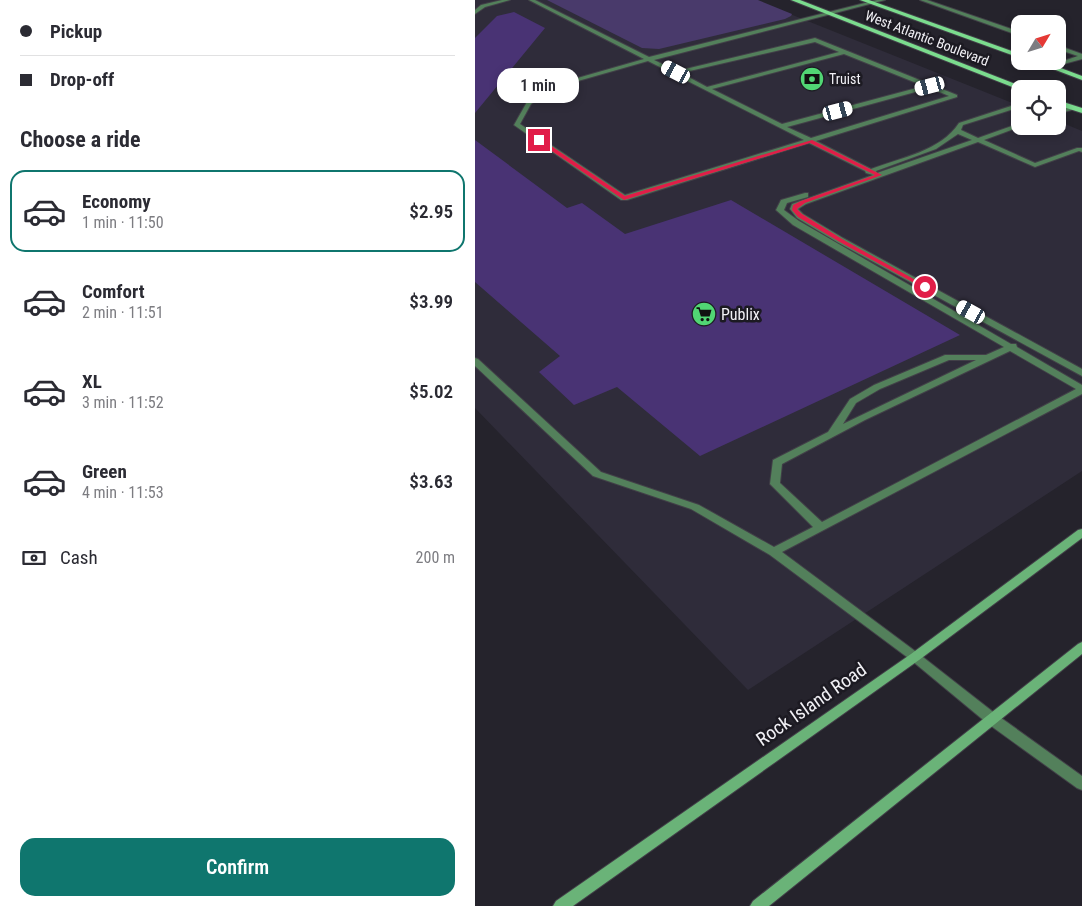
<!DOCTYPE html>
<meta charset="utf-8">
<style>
body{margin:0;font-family:"Roboto Condensed",sans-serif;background:#f2f2f3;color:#2b2b33;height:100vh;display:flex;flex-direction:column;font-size:19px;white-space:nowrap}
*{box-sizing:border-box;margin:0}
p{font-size:16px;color:#7c7c81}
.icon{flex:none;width:28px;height:28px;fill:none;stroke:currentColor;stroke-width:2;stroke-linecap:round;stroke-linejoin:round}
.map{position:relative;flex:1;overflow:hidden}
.sheet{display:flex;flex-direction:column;background:#fff;width:475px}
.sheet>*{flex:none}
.guide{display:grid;align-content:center;height:110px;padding:0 20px;background:#fff}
.needle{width:32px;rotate:52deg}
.fabs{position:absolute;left:536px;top:15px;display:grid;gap:10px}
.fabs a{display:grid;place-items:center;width:55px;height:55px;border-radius:10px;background:#fff;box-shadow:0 2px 8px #0003;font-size:25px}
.end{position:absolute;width:22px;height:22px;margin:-11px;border:6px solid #e11d48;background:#fff;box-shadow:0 0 0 2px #fff}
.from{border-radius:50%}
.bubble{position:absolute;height:35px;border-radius:15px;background:#fff;box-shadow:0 2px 8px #0003;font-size:16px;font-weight:600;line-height:35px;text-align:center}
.car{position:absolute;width:15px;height:30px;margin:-15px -8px;border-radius:6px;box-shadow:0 0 4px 1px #0007;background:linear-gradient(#fff 24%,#345 0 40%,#fff 0 76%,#345 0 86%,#fff 0)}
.guide b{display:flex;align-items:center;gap:18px;height:48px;font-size:19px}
.guide b+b{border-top:1px solid #e1e1e2}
.guide i{width:12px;height:12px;background:#2b2b33}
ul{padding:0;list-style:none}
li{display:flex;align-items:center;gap:15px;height:82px;margin:0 10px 8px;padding:0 10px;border:2px solid transparent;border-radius:15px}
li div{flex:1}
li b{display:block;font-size:19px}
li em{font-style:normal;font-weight:600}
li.current{border-color:#0f766e}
li>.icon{width:45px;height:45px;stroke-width:1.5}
h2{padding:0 20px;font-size:22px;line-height:60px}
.pay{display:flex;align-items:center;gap:12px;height:55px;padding:0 20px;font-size:19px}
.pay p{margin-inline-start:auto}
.action{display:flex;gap:10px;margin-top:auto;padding:10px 20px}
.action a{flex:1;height:58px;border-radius:15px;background:#0f766e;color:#fff;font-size:20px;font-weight:600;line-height:58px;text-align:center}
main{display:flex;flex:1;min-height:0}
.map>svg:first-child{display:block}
.built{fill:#2f2c3a}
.green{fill:#493a6b}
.building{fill:#493374}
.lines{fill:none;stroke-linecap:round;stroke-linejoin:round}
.service-casing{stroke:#424048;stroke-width:2}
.secondary-casing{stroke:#424048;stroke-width:2}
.primary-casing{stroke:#424048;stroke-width:2}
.service{fill:#53805b;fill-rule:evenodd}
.secondary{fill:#6ab378;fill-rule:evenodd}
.primary{fill:#7bdc8e;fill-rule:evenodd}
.route{fill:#e11d48}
.labels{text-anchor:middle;stroke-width:5;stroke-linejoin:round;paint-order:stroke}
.far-street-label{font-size:14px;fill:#f1f0f5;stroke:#1c1a22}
.far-poi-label{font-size:14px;fill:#f1f0f5;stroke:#1c1a22;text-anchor:start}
.poi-label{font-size:16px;fill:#f1f0f5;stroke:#1c1a22;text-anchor:start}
.near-street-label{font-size:19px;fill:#f1f0f5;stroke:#1c1a22}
</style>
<main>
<section class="sheet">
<div class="guide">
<b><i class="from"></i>Pickup</b>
<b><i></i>Drop-off</b>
</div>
<h2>Choose a ride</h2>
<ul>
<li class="current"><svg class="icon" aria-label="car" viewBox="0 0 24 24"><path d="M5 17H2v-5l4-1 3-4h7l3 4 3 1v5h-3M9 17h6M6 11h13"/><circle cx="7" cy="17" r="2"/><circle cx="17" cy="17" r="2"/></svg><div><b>Economy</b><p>1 min · 11:50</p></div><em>$2.95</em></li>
<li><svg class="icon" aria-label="car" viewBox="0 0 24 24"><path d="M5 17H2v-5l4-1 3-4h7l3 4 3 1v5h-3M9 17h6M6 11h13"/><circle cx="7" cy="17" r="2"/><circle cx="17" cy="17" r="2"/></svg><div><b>Comfort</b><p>2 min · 11:51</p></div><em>$3.99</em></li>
<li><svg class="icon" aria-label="car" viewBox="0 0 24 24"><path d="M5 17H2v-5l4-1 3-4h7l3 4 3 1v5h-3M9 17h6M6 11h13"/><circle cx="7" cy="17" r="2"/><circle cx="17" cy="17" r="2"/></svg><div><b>XL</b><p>3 min · 11:52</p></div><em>$5.02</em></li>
<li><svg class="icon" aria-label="car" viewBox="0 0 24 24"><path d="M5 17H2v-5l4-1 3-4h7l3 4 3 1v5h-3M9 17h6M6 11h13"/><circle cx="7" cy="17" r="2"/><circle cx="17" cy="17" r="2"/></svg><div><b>Green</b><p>4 min · 11:53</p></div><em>$3.63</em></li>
</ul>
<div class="pay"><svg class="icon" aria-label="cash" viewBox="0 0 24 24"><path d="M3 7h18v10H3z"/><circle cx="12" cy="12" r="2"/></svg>Cash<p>200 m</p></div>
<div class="action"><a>Confirm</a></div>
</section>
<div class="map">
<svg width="607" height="906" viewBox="0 0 607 906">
<rect width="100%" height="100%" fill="#25232c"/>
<path class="built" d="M0 0H280L545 106V126H582L583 121 607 131V471L273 690 0 408Z"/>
<path class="green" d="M72 0H283L317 14 316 16 310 19 184 49 167 48Z"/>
<path class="building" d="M39 12 70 28 0 113V38L22 16Z
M0 140 92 208 107 203 150 234 256 200 485 335 225 456 142 387 99 405 64 372 85 356 0 282Z"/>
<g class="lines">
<g class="service-casing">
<path id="service" d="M27 0H35L10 7 0 14V10L6 5Z
M54 0H60L174 57 402 0H410L179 60 202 71 340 38 482 95V97L341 141 396 169C425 158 466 151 484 123L545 103V107L488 125 486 130 503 138 545 123V126H547L509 140 560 163 602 148H607V152L604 151 560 167 503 142 331 204 323 209 328 214 368 238 607 369V376L362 242 322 218 315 209 317 204 398 175 391 173 390 171 334 143 152 200H146L39 125 52 102 71 87 169 59ZM340 42 364 52 232 87 206 73ZM369 54 449 86 307 124 237 89ZM173 61 329 140 150 195 45 124 56 104 75 89ZM455 88 474 96 336 138 312 127ZM483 134 497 140 402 173 401 171 461 149Z
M445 0H452L545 32V36Z
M582 45 607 54V59L574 68V66L603 56 582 49Z
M598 106 601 108 600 109 582 114V110Z
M330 193H333V197L312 203 309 210 324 221 536 344H541L542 347 607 385V394L307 552 444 654 522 715 607 776V790L602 788 512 723 436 660 295 555 216 509 118 476 0 366V358L3 359 126 472 224 505 299 547 338 527 295 484 298 460 353 432 375 399 399 385 470 355H511L529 347 318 225 301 210 306 200ZM535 351 601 389 347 522 305 483 307 464 390 420ZM474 360H501L368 424 381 403 405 389Z"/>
</g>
<g class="secondary-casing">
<path id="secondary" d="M607 529V538L444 660 98 906H78L81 901 436 654 603 530Z
M607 642V654L294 906H275L278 901 603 644Z"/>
</g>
<g class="primary-casing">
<path id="primary" d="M316 0H325L553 89 545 90Z
M385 0H394L545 54V58Z
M557 61H567L607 76V80Z
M582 100 607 108V113L582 105Z"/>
</g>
<use href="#service" class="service"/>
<use href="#secondary" class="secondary"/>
<use href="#primary" class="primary"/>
</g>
<path class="route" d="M62 139H66L150 196 337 140 407 175 330 203 322 209 327 214 367 239 453 287 448 288 363 241 323 217 317 210 318 205 326 201 400 175 335 143 149 200 62 141Z"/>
<defs>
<g id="bank-disc" transform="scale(1.25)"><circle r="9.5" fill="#51d674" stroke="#1c1a22"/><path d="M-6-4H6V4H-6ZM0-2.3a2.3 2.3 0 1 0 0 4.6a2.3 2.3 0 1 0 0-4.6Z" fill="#111"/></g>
<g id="supermarket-disc" transform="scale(1.25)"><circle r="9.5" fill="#51d674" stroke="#1c1a22"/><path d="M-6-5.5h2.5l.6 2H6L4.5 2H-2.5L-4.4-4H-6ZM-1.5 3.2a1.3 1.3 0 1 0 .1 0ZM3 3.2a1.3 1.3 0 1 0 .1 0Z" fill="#111"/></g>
</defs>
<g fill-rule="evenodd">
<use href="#bank-disc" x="337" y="79"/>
<use href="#supermarket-disc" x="229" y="314"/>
</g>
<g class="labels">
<g class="far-street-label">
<text transform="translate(452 38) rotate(21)" y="5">West Atlantic Boulevard</text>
</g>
<g class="far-poi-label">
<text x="354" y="84">Truist</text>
</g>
<g class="poi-label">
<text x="246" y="320">Publix</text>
</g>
<g class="near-street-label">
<text transform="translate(336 704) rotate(-35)" y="7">Rock Island Road</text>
</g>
</g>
</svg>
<div class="fabs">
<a><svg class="needle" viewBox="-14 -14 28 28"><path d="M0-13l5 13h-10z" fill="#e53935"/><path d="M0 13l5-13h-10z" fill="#7c7c81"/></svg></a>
<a><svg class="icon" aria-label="locate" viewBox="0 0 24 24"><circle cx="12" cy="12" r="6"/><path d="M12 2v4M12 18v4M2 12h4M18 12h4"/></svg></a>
</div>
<i class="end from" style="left:450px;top:287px"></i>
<i class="end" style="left:64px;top:140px"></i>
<div class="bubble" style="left:22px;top:68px;width:82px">1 min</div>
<i class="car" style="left:201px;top:72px;rotate:298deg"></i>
<i class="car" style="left:455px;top:86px;rotate:255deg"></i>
<i class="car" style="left:363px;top:111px;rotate:75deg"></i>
<i class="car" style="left:496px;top:312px;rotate:299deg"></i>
</div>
</main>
